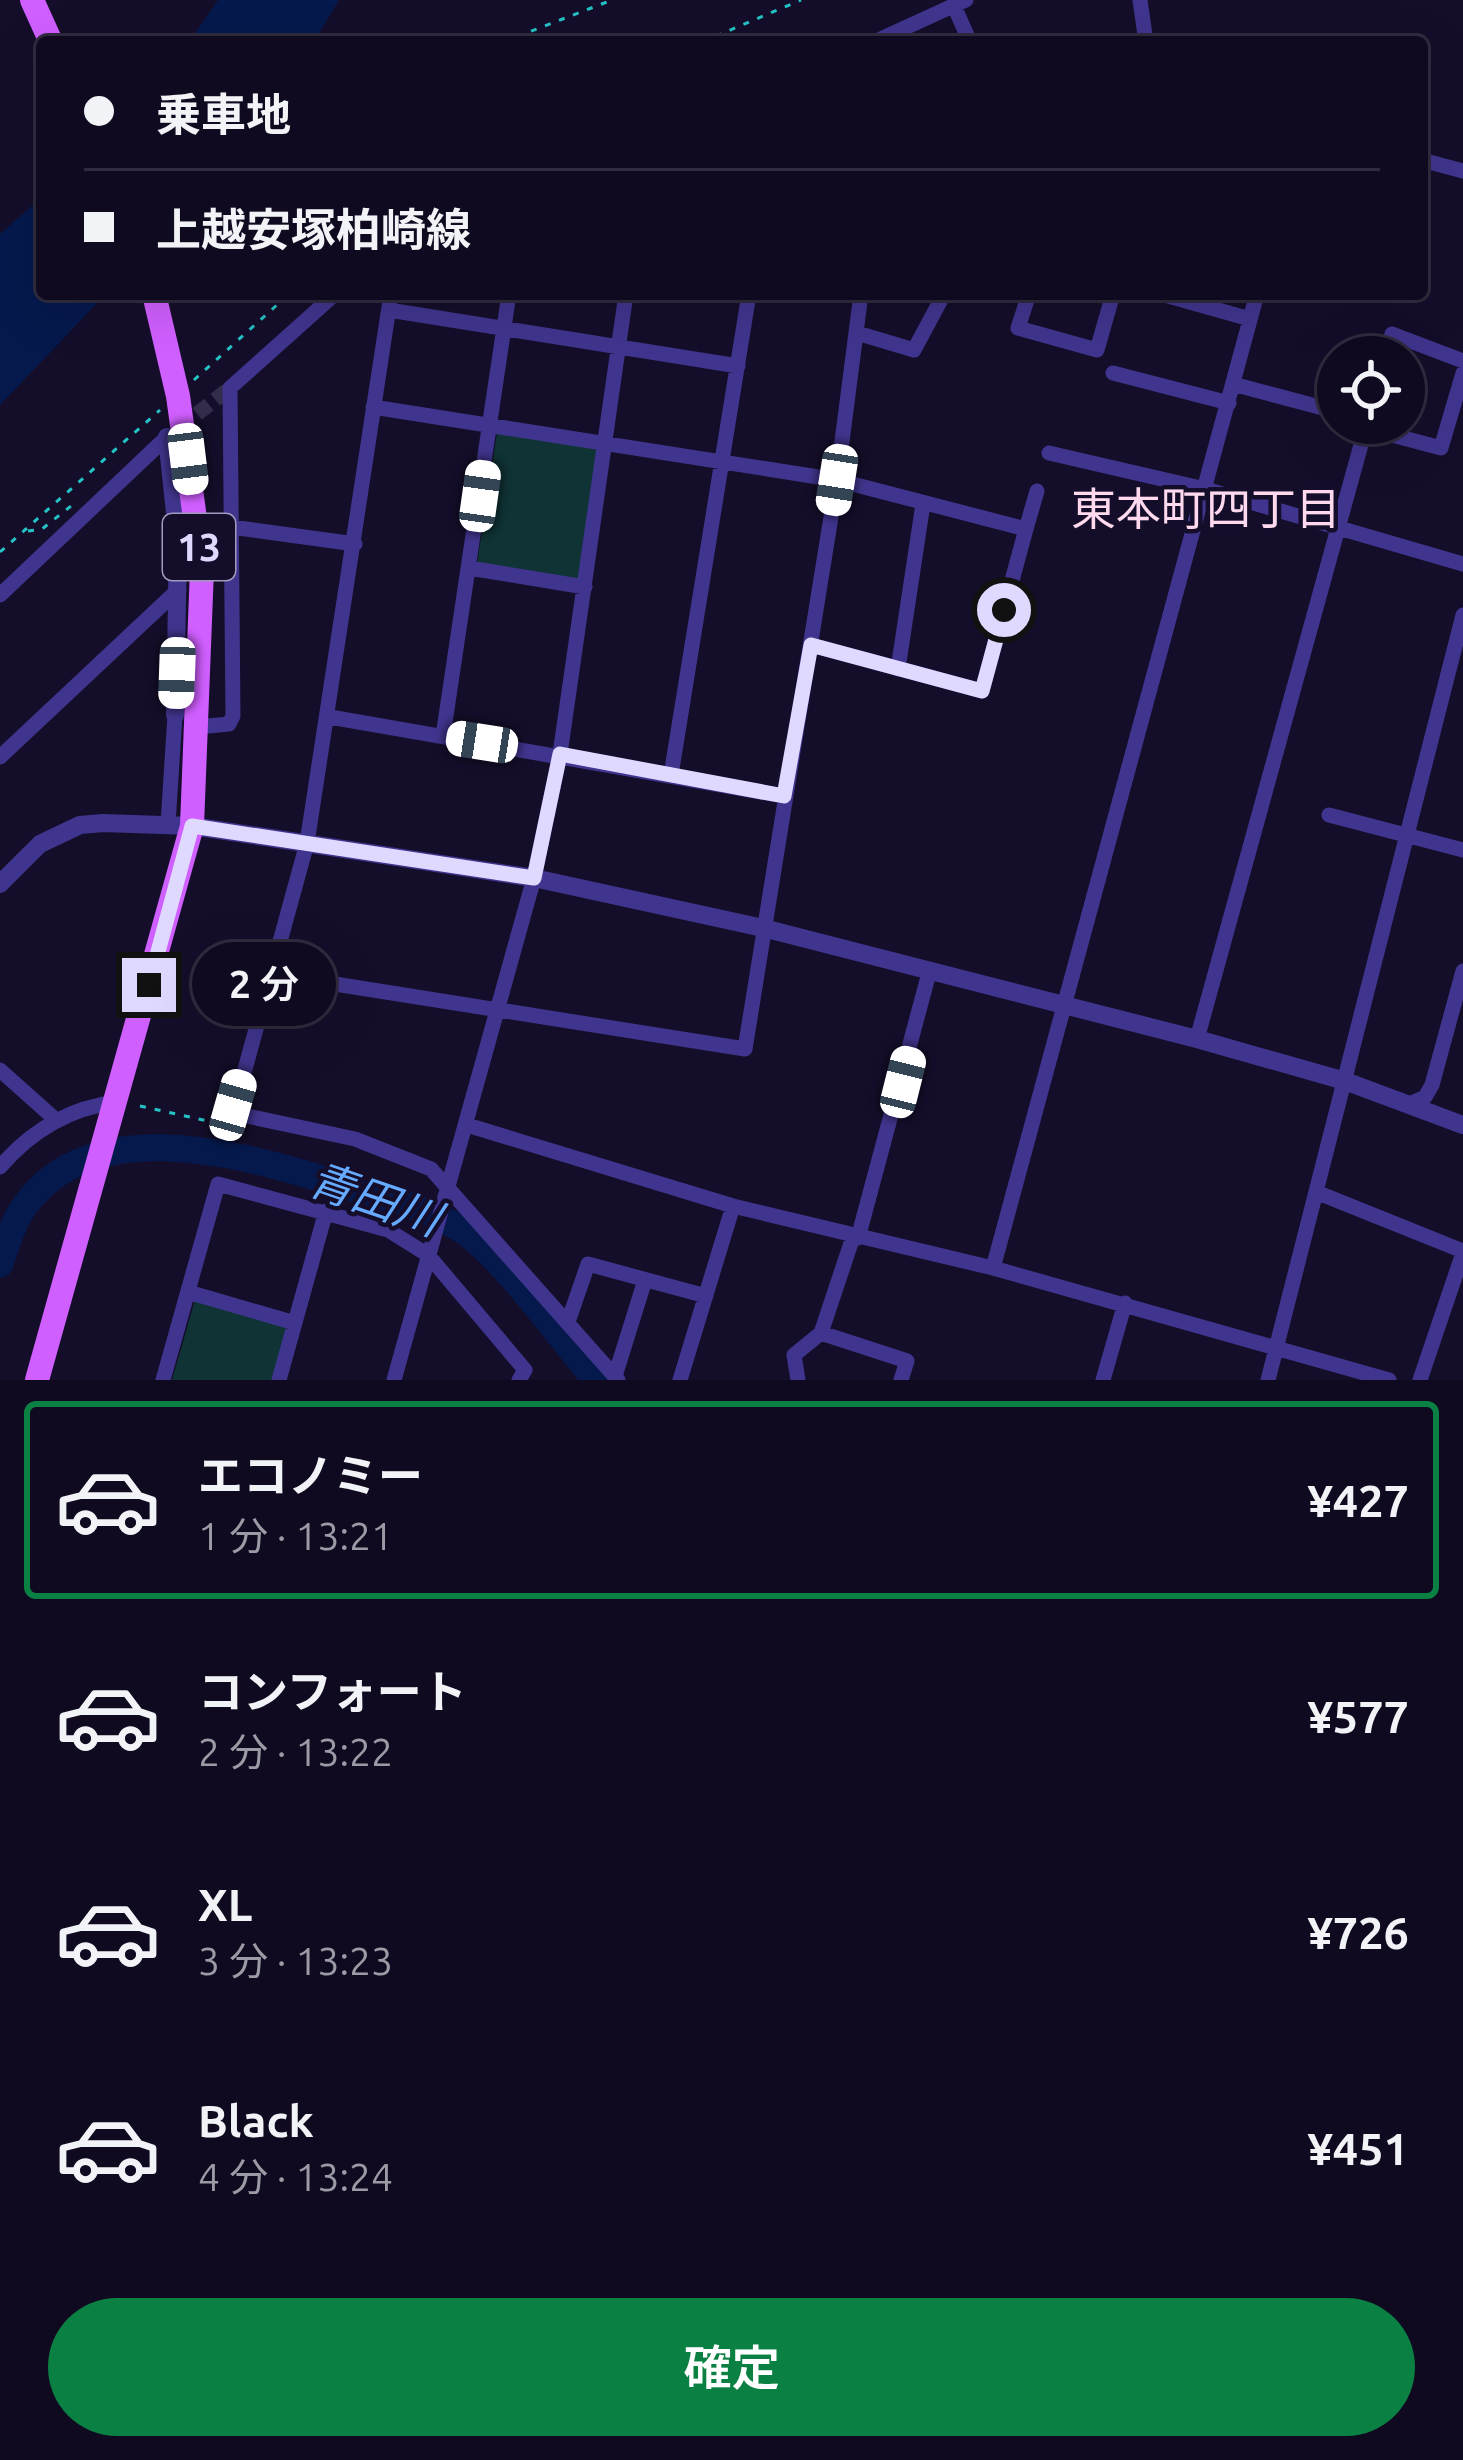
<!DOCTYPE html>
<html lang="ja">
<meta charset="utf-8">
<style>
body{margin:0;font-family:Ubuntu,"Noto Sans JP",sans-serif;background:#1e182d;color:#f1f3f6;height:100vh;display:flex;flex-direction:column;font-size:45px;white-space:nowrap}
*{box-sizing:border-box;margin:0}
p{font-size:39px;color:#9c9aa5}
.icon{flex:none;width:66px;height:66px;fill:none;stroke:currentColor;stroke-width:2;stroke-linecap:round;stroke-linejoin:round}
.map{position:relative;height:1380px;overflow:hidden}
.details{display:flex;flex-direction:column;background:#100a20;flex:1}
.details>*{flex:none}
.banner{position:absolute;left:36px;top:36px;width:1392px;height:264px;border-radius:12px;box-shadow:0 12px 48px #0002,0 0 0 3px #302b3e;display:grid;align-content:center;height:264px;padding:0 48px;background:#100a20}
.buttons{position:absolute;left:1317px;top:336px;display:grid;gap:24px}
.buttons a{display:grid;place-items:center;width:108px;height:108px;border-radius:50%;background:#100a20;box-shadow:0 12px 48px #0002,0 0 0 3px #302b3e;font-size:60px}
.end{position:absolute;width:54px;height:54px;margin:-27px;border:15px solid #dfd8ff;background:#111;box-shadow:0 0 0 6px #111}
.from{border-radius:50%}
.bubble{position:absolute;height:84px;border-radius:42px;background:#100a20;box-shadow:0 12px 48px #0002,0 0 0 3px #302b3e;font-size:39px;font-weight:600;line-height:84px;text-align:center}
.car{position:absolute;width:36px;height:72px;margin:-36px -18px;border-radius:15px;box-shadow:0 0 9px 3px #0007;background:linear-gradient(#fff 24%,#345 0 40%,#fff 0 76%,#345 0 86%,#fff 0)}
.banner b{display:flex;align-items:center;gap:42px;height:114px;font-size:45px}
.banner b+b{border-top:3px solid #302b3e}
.banner i{width:30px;height:30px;background:#f1f3f6}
ul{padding:21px 0 0;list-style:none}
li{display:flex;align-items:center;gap:36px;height:198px;margin:0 24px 18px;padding:0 24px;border:6px solid transparent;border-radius:12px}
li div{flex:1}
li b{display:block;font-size:45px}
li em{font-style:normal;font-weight:600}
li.on{border-color:#0b8043}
li>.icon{width:108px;height:108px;stroke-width:1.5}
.button{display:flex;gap:24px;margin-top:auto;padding:24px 48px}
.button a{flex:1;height:138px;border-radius:72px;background:#0b8043;color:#fff;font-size:48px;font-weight:600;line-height:138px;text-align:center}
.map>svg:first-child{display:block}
.green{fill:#103335}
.water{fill:#05194c}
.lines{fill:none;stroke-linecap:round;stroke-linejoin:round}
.river{stroke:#05194c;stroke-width:27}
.minor-tunnel{stroke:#332c4b;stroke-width:15;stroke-dasharray:15 8;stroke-linecap:butt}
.path{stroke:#24c3c6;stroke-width:3;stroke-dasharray:6 9;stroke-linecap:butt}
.minor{stroke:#40358e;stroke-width:15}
.tertiary{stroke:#40358e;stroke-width:18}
.primary{stroke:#d05fff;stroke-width:24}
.route{stroke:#dfd8ff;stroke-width:15}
.labels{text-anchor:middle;stroke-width:9;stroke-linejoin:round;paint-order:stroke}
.shield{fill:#150e2b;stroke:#a29bbf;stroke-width:3}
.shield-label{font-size:39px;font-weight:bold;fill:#dfd8ff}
.neighbourhood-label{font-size:45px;fill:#ffdaee;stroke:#150e2b}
.water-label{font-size:45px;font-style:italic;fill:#66abff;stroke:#150e2b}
</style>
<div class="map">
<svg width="1463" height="1380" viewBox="0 0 1463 1380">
<rect width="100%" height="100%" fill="#150e2b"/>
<path class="green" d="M497 433 602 448 580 580 477 563Z
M195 1300 288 1327 272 1380H172Z"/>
<path class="water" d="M218 0H339L314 42H189Z
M42 197V294H106L0 405V234Z"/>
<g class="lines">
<path class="river" d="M0 1264C6 1248 11 1227 20 1213 84 1111 234 1152 325 1180 370 1194 422 1204 462 1230 501 1255 563 1341 596 1380"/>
<path class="minor-tunnel" d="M179 428 230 388"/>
<path class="path" d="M503 42 612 0
M702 42 801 0
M194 380 289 294
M28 531 42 529 71 506
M0 552 160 410
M140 1106 221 1124"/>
<path class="minor" d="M1140 0 1146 42
M954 6 970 42
M874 42 966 0
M1422 160 1463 171
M391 294 307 843 233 1113 355 1139 431 1169 618 1380
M1029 294 1018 328 1097 350 1113 294
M1161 294 1250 319
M389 310 738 366
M857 333 914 350 944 294
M1386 357 1392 334 1463 361
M1113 373 1229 403
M1233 384 1338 412
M373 407 837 480 1026 529 982 691 811 645
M1366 428 1441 448 1463 373
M1049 453 1205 489 1463 564
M231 527 355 544
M1026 529 1037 491
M469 568 585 587
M0 595 167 437
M898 669 923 504
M330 717 784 796
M197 727 229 724 233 716 230 388 335 294
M443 736 509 294
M0 757 179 589
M671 775 749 294
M1329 815 1463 850
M168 824 175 715
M272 974 745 1049 837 480 861 294
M1197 1039 1367 423
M0 1070 56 1120
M1409 1104 1425 1097 1432 1085 1463 971
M467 1125 733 1206 993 1268 1389 1380
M0 1167C31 1131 70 1108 116 1102
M1316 1192 1463 1251
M858 1238 929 973
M993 1268 1257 294
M188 1292 295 1323
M568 1322 588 1264 706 1296
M821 1333 907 1361 901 1380
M615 1376 645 1280
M163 1380 218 1184 388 1230 428 1255 525 1370 519 1380
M279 1380 326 1211
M394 1380 534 878 560 754 626 294
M680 1380 733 1206
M798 1380 794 1355 821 1333 853 1237
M1103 1380 1125 1303
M1268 1380 1463 615
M1420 1380 1463 1253"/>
<path class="tertiary" d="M167 437 178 541 175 715
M0 884 40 844 80 825 103 823 192 826 534 878 763 928 1197 1039 1345 1081 1463 1125"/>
<path class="primary" d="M32 0 51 42
M37 1380 192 826 202 569 178 396 154 294"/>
</g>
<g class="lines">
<path class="route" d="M149 985 192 826 534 878 560 754 784 796 811 645 982 691 1004 610"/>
</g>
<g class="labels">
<rect class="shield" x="163" y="514" width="72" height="66" rx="9"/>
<g class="shield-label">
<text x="199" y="561">13</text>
</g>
<g class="neighbourhood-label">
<text x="1206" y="525">東本町四丁目</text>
</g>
<g class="water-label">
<text transform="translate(375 1199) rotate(19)" y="16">青田川</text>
</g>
</g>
</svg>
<div class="buttons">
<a><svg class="icon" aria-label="locate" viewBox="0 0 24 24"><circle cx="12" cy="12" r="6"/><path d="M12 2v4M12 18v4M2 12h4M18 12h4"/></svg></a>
</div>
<i class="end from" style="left:1004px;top:610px"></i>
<i class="end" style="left:149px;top:985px"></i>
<div class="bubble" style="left:192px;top:942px;width:144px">2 分</div>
<i class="car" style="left:188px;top:459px;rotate:173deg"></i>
<i class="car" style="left:837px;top:480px;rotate:189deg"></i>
<i class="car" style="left:480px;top:496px;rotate:8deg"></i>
<i class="car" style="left:177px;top:673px;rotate:182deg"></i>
<i class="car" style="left:482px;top:742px;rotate:279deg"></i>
<i class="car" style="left:903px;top:1082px;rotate:14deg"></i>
<i class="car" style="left:233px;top:1105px;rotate:16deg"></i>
<div class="banner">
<b><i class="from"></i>乗車地</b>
<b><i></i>上越安塚柏崎線</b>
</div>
</div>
<section class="details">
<ul>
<li class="on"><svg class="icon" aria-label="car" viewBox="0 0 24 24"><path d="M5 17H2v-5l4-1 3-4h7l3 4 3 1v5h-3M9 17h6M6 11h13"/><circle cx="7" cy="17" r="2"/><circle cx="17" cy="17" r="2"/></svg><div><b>エコノミー</b><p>1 分 · 13:21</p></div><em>¥427</em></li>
<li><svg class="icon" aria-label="car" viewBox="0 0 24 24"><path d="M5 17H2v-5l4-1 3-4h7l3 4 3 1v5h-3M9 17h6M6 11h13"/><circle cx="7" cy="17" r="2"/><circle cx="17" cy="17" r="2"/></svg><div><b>コンフォート</b><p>2 分 · 13:22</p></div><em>¥577</em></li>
<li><svg class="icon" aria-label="car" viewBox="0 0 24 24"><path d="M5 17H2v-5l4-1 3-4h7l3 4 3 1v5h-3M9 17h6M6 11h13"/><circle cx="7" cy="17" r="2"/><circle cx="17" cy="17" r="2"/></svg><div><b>XL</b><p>3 分 · 13:23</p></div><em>¥726</em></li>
<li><svg class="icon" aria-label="car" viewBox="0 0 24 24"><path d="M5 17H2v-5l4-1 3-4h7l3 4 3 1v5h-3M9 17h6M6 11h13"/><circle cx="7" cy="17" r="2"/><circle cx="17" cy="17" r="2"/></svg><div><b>Black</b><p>4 分 · 13:24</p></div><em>¥451</em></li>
</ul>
<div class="button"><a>確定</a></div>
</section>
